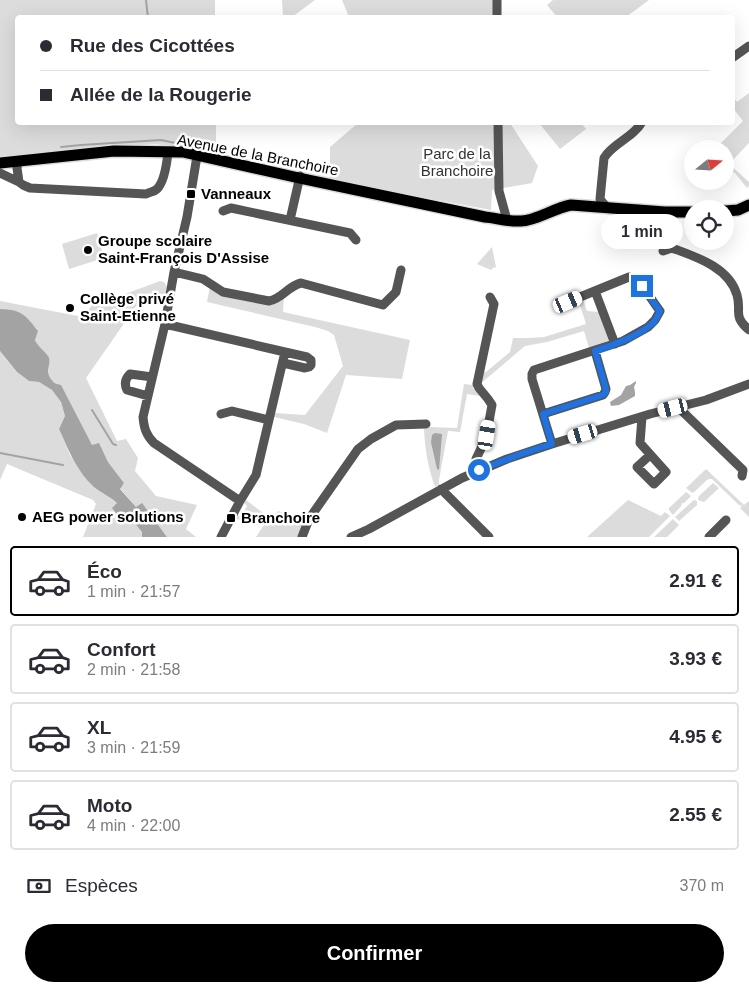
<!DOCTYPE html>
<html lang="fr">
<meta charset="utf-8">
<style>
body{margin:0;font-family:Arial,sans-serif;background:#f2f2f3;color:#2b2b33;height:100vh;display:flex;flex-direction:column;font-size:19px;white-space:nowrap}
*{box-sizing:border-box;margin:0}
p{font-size:16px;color:#7c7c81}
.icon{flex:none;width:28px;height:28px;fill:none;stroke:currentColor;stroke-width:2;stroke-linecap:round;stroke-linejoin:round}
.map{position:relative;height:537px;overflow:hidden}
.sheet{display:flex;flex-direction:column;background:#fff;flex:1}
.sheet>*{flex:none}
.guide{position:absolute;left:15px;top:15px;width:720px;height:110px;border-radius:5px;box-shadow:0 5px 20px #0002;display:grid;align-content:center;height:110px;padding:0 25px;background:#fff}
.needle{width:32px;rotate:72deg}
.fabs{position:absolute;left:684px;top:140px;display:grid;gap:10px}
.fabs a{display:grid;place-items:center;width:50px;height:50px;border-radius:50%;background:#fff;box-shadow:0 5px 20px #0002;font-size:25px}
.end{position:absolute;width:22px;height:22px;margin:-11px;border:6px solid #1a73e8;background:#fff;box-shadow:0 0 0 2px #fff}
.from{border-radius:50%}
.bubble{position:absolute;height:35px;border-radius:18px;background:#fff;box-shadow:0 5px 20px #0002;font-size:16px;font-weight:600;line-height:35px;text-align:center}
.car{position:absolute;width:15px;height:30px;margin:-15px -8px;border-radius:6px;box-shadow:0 0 4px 1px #0007;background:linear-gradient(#fff 24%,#345 0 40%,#fff 0 76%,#345 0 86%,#fff 0)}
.guide b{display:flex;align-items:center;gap:18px;height:48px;font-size:19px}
.guide b+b{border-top:1px solid #e1e1e2}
.guide i{width:12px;height:12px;background:#2b2b33}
ul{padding:9px 0 0;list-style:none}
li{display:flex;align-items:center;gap:15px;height:70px;margin:0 10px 8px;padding:0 15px;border:2px solid #e1e1e2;border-radius:5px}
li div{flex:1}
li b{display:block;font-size:19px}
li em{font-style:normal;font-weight:600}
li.current{border-color:#000}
li>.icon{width:45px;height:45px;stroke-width:1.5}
.pay{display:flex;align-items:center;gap:12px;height:55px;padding:0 25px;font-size:19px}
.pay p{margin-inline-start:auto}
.button{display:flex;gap:10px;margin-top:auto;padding:10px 25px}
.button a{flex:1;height:58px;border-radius:30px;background:#000;color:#fff;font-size:20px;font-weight:600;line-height:58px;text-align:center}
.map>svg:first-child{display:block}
.green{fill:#dcdcdc}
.water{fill:#a3a3a3}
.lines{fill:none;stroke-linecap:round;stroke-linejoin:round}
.stream{stroke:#a3a3a3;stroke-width:2}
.major-casing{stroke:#dbdbdb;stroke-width:14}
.minor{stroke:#555;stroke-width:9}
.major{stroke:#000;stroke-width:11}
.route{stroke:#1a73e8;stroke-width:6}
.poi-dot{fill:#000;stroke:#fff;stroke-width:2}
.labels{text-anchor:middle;stroke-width:5;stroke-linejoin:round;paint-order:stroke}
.park-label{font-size:15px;fill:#333;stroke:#fff}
.street-label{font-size:15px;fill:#000;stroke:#fff}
.poi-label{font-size:15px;font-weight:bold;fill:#000;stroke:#fff;text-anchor:start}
</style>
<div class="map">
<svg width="749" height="537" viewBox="0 0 749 537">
<rect width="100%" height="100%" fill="#fff"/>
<path class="green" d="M0 0H215V17L18 18V122L216 123V153L156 144 91 148 58 153 0 156Z
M282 0H315L292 17H283Z
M342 0H497V17H349Z
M553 0H649L626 17H557L547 5Z
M749 93V143L729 164 749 182V186L747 188 735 173 725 170V149H715L743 121 733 108V97L737 102Z
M358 123H510L538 166 532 183 492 190 491 210 330 180V147Z
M539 123H581L586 129 560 149Z
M97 233 104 258 69 269 62 244Z
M492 247 496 267 493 268 491 270 477 264Z
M160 281 164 282 167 287 164 305 139 302 86 378 117 441 126 439 138 458 135 471 156 496 197 505 186 529 196 537H167L142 504 136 507 120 488 124 483 108 462 99 444 92 445 58 385C48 379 47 372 50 360 45 353 35 345 35 338L7 310 0 309V301L83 317 96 300 101 303Z
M210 286 273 303 284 296 283 312 410 340 402 379 346 375 327 433 304 424 274 417 275 413 305 415 343 366 334 335 328 331 315 327 207 302Z
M582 297 587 311 599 312 610 340 589 348 584 331 547 342 525 346 480 384 483 372H486L510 352 513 338H528L544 337 586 324 578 299Z
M0 351 17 372 29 381 39 382 52 390 61 402 65 416 59 429 70 455 83 474 95 487 111 497 118 503 120 519 128 514 142 532V537H83L96 504 93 500 7 464 0 480Z
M464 384 473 385V388L481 396 467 394 460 432 448 431 439 480V484L435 487C428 467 425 450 424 429L430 427 457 428Z
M706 469 744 505 749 501V517L740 508 742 506 739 505 712 479H709L707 480 693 493 691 492 686 488Z
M713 483 719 488 704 502 698 500V499L699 496Z
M686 492 691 496 684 503H683L681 504 682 505 673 515 669 510V508Z
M246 500 271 519 278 511 294 517 311 512 300 537H256L264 525 235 519 237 515 241 517 247 506 244 503Z
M628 500 661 516 665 512 670 516 649 537H587Z
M694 500 697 501V505L679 521 675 517Z
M673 519 679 525 667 537H654Z"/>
<path class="water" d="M0 309C23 310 25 315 38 331L35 340C38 347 44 350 48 356 53 363 44 369 51 379 54 383 56 384 61 385L92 445 99 443 108 462 124 483 120 489 136 507 142 503 167 537H142V532L128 515 121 519 112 508 117 503C110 496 101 493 94 487 77 472 68 449 59 429L65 416 61 402 52 390 39 382 29 381 17 372 0 351Z
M636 381V383L634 387 635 392V396L619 405 611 406 610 402 621 395 626 386 630 385Z
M435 433 442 434V435L439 470 437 469 431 442 432 435Z"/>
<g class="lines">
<path class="stream" d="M146 0 148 18
M61 147 81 145 161 140 180 144
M92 410 113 444 116 445
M0 453 63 465"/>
<g class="major-casing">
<path id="major" d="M0 163 114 151 183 152 299 178 485 217C496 218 509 222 521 221 536 221 554 208 571 205L665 212H692
M725 211 738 210 749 205"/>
</g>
<path class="minor" d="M497 0V18
M732 58 749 46
M498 122 499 191 507 220
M197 156 187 217 174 272 165 324 143 417C144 428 146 435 154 443L240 501
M18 162 17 168 19 182 23 185 30 188 146 194C150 192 154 192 157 189 164 182 167 162 168 152
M0 173 19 182
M607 207 603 203 600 199 604 158C613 143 633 138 642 122
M223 211 231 208 350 233 356 240
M290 220 300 176
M663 251 672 248C696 257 729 267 737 295 742 312 732 315 749 330
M174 272 203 279 223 292 269 301C282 299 288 286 301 283L383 305 396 292 401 270
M595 291 615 344
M165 324 285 352 256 475 240 501 221 537
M283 363 305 368 309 367 311 365V360L307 357 285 352
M148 396 127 390C124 384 125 379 130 374L152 377
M680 406 682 411 743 470 742 476
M221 414 232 411 269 420
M543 414 603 395 605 392 606 389 595 351
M642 417 640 443 666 472 654 484 637 467 650 455
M552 444 532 379V374L534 370 623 341 648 327 655 320 660 311C651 300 643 282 629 277L558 306
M479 470 476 462V459L486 438 492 405 488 399 479 388 477 384 494 304 490 297
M441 489 489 537
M302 537 309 519 358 449 371 439 396 425 426 424
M351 537 369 529 462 478 507 459 552 444 650 414 706 400 749 384
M709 537 726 520"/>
<use href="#major" class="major"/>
</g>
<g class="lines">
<path class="route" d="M479 470 521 454 552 444 543 414 603 395 606 392V389L595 351C612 346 641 335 654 322 656 319 658 315 660 311L642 286"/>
</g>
<g class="poi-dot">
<rect x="186" y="189" width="10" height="10" rx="2.5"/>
<circle cx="88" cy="250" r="5"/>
<circle cx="70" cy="308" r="5"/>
<circle cx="22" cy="517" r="5"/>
<rect x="226" y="513" width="10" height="10" rx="2.5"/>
</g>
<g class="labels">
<g class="park-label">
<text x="457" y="159">Parc de la<tspan x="457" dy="17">Branchoire</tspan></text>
</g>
<g class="street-label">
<text transform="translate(258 155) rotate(11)" y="5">Avenue de la Branchoire</text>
</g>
<g class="poi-label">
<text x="201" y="199">Vanneaux</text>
<text x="98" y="246">Groupe scolaire<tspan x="98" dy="17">Saint-François D'Assise</tspan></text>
<text x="80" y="304">Collège privé<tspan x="80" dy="17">Saint-Etienne</tspan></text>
<text x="32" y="522">AEG power solutions</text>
<text x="241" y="523">Branchoire</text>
</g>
</g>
</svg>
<div class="fabs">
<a><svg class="needle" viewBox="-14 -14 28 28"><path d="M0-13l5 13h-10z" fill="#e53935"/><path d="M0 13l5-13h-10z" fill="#7c7c81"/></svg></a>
<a><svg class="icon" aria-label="locate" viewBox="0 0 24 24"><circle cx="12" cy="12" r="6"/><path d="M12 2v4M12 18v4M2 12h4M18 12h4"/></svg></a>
</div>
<i class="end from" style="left:479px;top:470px"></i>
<i class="end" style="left:642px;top:286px"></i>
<div class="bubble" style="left:601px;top:214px;width:82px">1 min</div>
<i class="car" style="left:568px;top:302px;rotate:67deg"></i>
<i class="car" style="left:673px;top:408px;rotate:256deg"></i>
<i class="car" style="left:583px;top:434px;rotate:253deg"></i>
<i class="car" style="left:487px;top:435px;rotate:9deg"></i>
<div class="guide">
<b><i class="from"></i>Rue des Cicottées</b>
<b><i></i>Allée de la Rougerie</b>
</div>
</div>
<section class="sheet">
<ul>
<li class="current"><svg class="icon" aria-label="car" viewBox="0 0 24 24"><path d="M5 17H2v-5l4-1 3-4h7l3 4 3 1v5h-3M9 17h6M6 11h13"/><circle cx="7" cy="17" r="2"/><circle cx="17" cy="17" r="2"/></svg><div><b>Éco</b><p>1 min · 21:57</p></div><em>2.91 €</em></li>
<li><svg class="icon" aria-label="car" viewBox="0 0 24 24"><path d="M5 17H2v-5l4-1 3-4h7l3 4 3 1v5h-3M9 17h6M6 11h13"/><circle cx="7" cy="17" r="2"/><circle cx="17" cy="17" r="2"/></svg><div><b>Confort</b><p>2 min · 21:58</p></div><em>3.93 €</em></li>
<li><svg class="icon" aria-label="car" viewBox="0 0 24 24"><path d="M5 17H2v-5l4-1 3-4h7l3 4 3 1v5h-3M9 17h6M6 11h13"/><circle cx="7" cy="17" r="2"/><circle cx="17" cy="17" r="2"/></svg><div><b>XL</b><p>3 min · 21:59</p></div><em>4.95 €</em></li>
<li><svg class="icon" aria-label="car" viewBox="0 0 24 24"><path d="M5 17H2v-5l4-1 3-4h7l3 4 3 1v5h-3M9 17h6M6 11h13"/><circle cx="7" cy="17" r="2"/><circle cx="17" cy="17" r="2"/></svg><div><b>Moto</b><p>4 min · 22:00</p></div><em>2.55 €</em></li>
</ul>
<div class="pay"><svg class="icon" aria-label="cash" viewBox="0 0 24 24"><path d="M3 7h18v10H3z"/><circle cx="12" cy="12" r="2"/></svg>Espèces<p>370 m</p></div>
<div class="button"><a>Confirmer</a></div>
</section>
